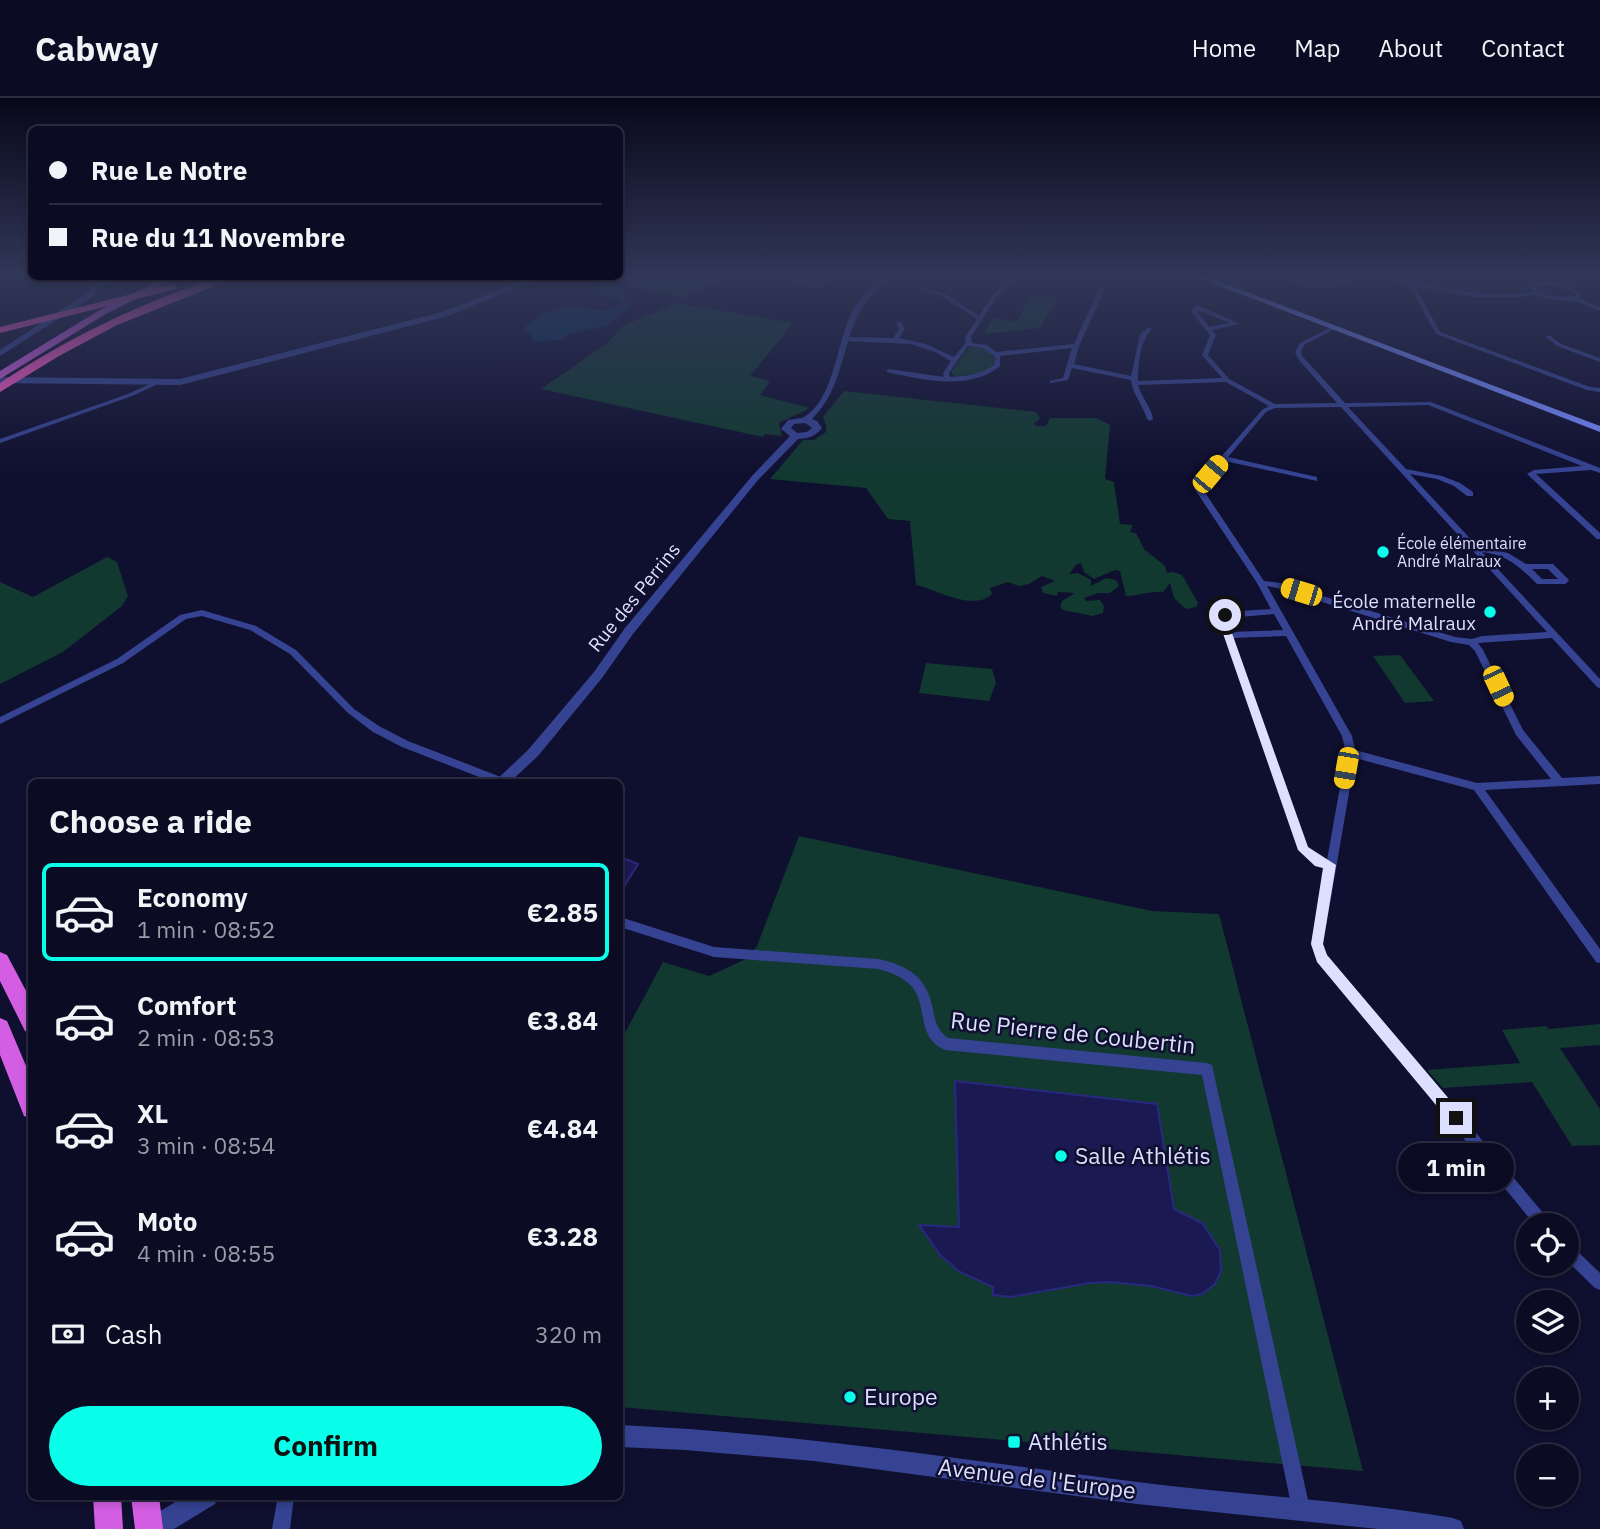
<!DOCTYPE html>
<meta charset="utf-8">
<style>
body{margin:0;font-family:"IBM Plex Sans",sans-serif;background:#191930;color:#f1f3f6;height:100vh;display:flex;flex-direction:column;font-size:26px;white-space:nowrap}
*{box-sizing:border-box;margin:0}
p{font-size:23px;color:#9a9ba6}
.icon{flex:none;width:38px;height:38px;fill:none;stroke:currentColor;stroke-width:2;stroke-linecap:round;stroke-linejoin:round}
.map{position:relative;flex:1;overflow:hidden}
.sheet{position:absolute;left:28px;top:681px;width:595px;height:721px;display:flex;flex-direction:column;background:#0b0b23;border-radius:10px;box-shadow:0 4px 10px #0003,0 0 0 2px #2b2b41}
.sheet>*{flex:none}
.banner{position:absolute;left:28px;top:28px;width:595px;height:154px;border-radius:10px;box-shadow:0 4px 10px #0003,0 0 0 2px #2b2b41;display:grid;align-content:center;height:154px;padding:0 21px;background:#0b0b23}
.buttons{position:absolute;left:1516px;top:1115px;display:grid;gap:14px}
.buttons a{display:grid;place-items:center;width:63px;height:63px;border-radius:50%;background:#0b0b23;box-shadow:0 4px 10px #0003,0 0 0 2px #2b2b41;font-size:35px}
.end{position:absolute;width:32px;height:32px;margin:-16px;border:9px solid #dddfff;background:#111;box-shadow:0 0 0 4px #111}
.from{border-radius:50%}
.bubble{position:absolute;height:49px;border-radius:24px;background:#0b0b23;box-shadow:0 4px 10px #0003,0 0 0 2px #2b2b41;font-size:23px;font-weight:700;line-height:49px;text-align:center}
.car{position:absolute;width:21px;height:42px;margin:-21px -10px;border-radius:9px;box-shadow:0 0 5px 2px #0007;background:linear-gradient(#f5c518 24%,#345 0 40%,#f5c518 0 76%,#345 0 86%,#f5c518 0)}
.banner b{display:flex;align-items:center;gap:24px;height:66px;font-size:26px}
.banner b+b{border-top:2px solid #2b2b41}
.banner i{width:18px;height:18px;background:#f1f3f6}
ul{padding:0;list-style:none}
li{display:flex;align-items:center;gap:21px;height:98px;margin:0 14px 10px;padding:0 7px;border:4px solid transparent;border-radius:10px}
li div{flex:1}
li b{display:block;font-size:26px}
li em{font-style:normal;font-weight:700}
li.on{border-color:#09ffe9}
li>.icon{width:63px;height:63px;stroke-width:1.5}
h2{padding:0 21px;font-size:32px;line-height:84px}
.pay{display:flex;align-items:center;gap:18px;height:77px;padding:0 21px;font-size:26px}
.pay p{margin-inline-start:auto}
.button{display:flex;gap:14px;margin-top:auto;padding:14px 21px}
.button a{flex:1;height:80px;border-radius:42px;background:#09ffe9;color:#111;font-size:28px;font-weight:700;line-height:80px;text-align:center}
header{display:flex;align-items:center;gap:42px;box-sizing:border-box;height:98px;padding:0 35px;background:#0b0b23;border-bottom:2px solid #2b2b41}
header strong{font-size:33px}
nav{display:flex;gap:38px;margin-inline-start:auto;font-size:24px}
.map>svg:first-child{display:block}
.green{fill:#113930}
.water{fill:#052f52}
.building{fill:#1a1952;stroke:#292880;stroke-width:2}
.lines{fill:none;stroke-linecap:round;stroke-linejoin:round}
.minor{fill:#354392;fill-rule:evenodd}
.tertiary{fill:#354392;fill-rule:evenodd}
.secondary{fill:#748aff;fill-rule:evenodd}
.trunk{fill:#d45ee3;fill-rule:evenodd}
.motorway{fill:#ff58c7;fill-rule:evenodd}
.route{fill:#dddfff}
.poi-dot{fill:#09ffe9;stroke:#0f0f2f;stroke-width:2.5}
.labels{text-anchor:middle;stroke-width:5;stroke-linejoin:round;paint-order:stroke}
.far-poi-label{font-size:16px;fill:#dddfff;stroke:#0f0f2f;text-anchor:start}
.street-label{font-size:19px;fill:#dddfff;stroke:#0f0f2f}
.poi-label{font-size:19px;fill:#dddfff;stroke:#0f0f2f;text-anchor:end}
.near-street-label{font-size:23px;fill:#dddfff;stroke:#0f0f2f}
.near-poi-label{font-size:23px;fill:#dddfff;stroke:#0f0f2f;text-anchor:start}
</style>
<header>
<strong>Cabway</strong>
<nav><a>Home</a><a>Map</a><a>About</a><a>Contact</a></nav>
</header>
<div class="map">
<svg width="1600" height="1431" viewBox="0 0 1600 1431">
<rect width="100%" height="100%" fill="#0f0f2f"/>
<path class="green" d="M733 177 682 200 594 179Z
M767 177H835L820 191Z
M1031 197 1057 201 1040 230 983 236 993 220 1017 224Z
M677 205 793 225 750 278 770 283 760 297 810 310 779 325 782 338 765 336 763 339 541 291 606 246 623 228Z
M969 249 985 250 994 260 993 268 981 276 954 278 951 274Z
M844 293 1036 314 1040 321 1034 325 1036 328H1046L1050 320H1097L1110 327 1105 381 1114 384 1120 426 1133 427 1130 434 1136 435 1144 451 1165 468 1167 475 1173 474 1182 477 1198 505 1196 509 1186 511 1174 500 1170 485 1163 494C1150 493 1139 498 1126 498L1120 473 1115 472 1094 481 1084 474 1081 465 1077 466 1069 476 1078 475 1091 482V488L1106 480 1116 482 1119 488 1110 495H1098L1084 500 1086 503 1100 502 1104 508 1103 515 1093 518 1063 512 1060 508 1062 503 1075 495 1058 494 1057 498 1043 495 1041 489 1055 483 1042 478 1029 486 1019 488 1008 484 990 490 992 496C973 514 938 492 916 487L910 423 888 421 866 390 770 381 803 342H814L826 334V327L823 319Z
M107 459 117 464 128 498 122 508 63 554 0 586V484L33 499Z
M1400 557 1434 603 1405 605 1373 558Z
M926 565 992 571 996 585 989 603 919 595Z
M799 738 1152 813 1219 816 1363 1373 620 1309V944L663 864 709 878 746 861 757 848Z
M1600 926V947L1560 950 1600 1011V1047L1572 1048 1532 984 1443 990 1427 972 1520 965 1502 932 1546 928 1549 931Z"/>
<path class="water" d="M603 186 623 190 625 194 623 200 633 206 607 228 567 236 564 241 536 244 533 243 531 236 523 232V229C536 221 547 213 564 209 584 205 601 221 619 206V200L594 196 599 187Z"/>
<path class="building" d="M620 759 638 766 620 795Z
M955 983 1157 1006 1174 1111 1202 1125 1220 1152 1221 1173 1215 1186 1202 1196 1192 1198 1151 1188 1110 1184 1089 1185 1011 1199 993 1197V1189L960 1174 940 1157 919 1127 959 1129Z"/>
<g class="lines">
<path class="minor" d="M1016 177 1022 178 998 197 971 239 972 245 987 247 996 254 1074 246 1099 191 1102 189 1105 191 1079 248 1074 266 1131 278 1140 236 1149 229 1152 231C1140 242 1138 267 1138 283L1222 280 1202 257 1210 237 1191 213 1197 207 1240 226 1212 232 1216 237 1208 257 1229 281 1275 306 1337 305 1298 261 1295 254 1300 245 1333 228 1336 230 1335 231 1304 247 1301 254 1303 259 1345 305 1431 304 1600 370V375L1591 372 1536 376 1600 435V441H1597L1527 376 1534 372 1582 368 1428 307 1348 309 1406 371 1442 378 1460 385 1473 394V398H1467L1454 388 1437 381 1410 376 1478 449 1508 455 1526 466H1553L1568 481 1569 483 1565 486H1537C1521 470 1506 456 1482 454L1600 581V590L1597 589 1552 540 1478 545 1483 552 1523 632 1562 680 1600 678V686L1485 692 1600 851V865L1596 864 1474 692 1355 660 1323 846 1327 857 1549 1122 1551 1127H1535L1318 864 1311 846 1325 771 1316 768 1299 752 1219 521 1222 515 1225 514 1271 511 1257 485 1194 390 1262 312 1269 308 1226 284 1138 287C1141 299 1151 308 1153 321L1150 323 1147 321C1143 307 1133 297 1131 282L1072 270 1068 282 1050 285V283L1063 280 1072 250 1000 258V268C971 293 921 282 887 274V272L889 271 944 279 943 275 951 263 935 254 911 246 846 243 843 241 846 239 893 240 899 231 896 225 899 223 901 224 905 231 899 240 926 246 954 259 966 244 965 239 977 221 940 197 923 194V192L944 195 979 218 994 195ZM1198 212 1230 225 1209 229 1197 213ZM968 248 983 250 995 259 994 267C980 277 966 278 950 279L949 275ZM1341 309 1547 534 1482 538 1472 541 1455 539 1281 485 1264 483 1202 390 1225 363 1317 383V379L1228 359 1266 314 1275 310ZM1532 471H1548L1558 481H1542ZM1267 488 1277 490 1451 544 1469 547 1475 553 1516 637 1551 681 1477 685 1355 652 1352 638ZM1274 516 1283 532 1231 534 1227 521 1228 520ZM1286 538 1342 638 1346 655 1327 762 1323 761 1308 749 1233 540Z
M1278 177C1293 177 1307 188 1323 188 1337 187 1349 177 1362 177 1331 195 1309 193 1278 177Z
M1372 177H1383C1433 189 1481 200 1532 194L1528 189C1538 182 1549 182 1561 185L1572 177H1578L1566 187 1581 195 1579 200 1600 209V213L1578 204 1547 201 1536 197 1516 199H1475L1415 188 1440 234 1590 289 1600 290V294L1587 292 1436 236 1409 187ZM1543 187 1560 188 1576 196 1574 199 1548 198 1534 189Z
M1549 237 1561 246 1600 260V264L1557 248 1547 240 1546 239Z
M154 284 156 285V287L132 298 0 345V341L128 296Z
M202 512 256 528 296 552 354 611 379 628 408 643 506 681 507 684H492L402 649 373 634 348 615 290 556 250 532 202 518 186 521 123 565 0 626V619L117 561 180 517Z
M620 819 714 849 879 861C910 869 926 878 933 911 935 923 937 932 948 940L1207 965 1212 967 1310 1411 1307 1417 1301 1420 1295 1417 1292 1411 1202 977 945 952C916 939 928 910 913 890 904 879 892 875 879 871L714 859 620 829Z
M1566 1145 1571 1147 1600 1175V1192L1595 1190 1566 1162Z
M278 1398H294L290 1431H272Z"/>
<path class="tertiary" d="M885 177H893C882 189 867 198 860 213 840 251 844 289 812 321L817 323 822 330C814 339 809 340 798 341L758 382 633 536 602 580 538 658 510 684H494L528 652 594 574 625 530 752 378 790 338 781 331 788 322C792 321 800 321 804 319 834 302 837 243 852 214 859 199 873 189 885 177ZM805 325 812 330 807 334 797 335 791 330 794 326Z
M104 178H112L91 200 0 258V252L85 196Z
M534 178H545L448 218 180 287 0 285V279L180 281 442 214Z
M620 1327C794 1335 964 1362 1137 1384 1242 1397 1348 1402 1453 1420L1461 1423 1464 1431H1378L1137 1406 814 1363 685 1352 620 1349Z
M185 1398H218L215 1406 174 1431H141L144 1423Z"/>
<path class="secondary" d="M1191 177H1202L1600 328V334Z"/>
<path class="trunk" d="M168 178H180L104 217 0 281V273L98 213Z
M0 854 7 857 32 904V936L25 933 0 883Z
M0 920 7 923 32 982V1021L24 1018 0 957Z
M93 1398H121L123 1431H95Z
M131 1398H159L163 1431H135Z"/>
<path class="motorway" d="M223 178H240L117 227 59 258 0 294V285C69 239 144 203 223 178Z
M172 186 177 189 176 191 0 235V229Z"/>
</g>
<linearGradient id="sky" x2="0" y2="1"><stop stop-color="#08081a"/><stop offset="0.47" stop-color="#313758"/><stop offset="1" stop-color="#313758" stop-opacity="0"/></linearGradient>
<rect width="1600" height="378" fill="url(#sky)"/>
<path class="route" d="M1222 515 1230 517 1227 521 1308 749 1336 767 1323 846 1327 857 1461 1015 1464 1020 1461 1025 1456 1027 1451 1025 1317 864 1311 846 1323 770 1315 768 1298 752 1218 521Z"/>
<g class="poi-dot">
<circle cx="1383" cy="454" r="7"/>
<circle cx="1490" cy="514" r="7"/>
<circle cx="1061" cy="1058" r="7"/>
<circle cx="850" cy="1299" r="7"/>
<rect x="1007" y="1337" width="14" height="14" rx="3.5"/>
</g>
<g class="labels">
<g class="far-poi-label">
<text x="1397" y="451">École élémentaire<tspan x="1397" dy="18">André Malraux</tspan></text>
</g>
<g class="street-label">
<text transform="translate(634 499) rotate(-51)" y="7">Rue des Perrins</text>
</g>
<g class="poi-label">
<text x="1476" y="510">École maternelle<tspan x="1476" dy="22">André Malraux</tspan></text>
</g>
<g class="near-street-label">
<text transform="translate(1073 935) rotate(6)" y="8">Rue Pierre de Coubertin</text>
<text transform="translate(1037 1381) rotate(7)" y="8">Avenue de l'Europe</text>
</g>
<g class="near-poi-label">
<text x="1075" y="1066">Salle Athlétis</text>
<text x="864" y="1307">Europe</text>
<text x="1028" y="1352">Athlétis</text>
</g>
</g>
</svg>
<div class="buttons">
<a><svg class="icon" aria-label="locate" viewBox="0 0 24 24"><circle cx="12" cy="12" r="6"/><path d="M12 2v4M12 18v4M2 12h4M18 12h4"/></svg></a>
<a><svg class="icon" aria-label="layers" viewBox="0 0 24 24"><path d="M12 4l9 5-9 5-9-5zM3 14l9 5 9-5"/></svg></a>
<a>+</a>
<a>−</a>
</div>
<i class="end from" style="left:1225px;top:517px"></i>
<i class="end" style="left:1456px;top:1020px"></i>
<div class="bubble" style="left:1398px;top:1045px;width:116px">1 min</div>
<i class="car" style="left:1210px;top:376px;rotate:40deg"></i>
<i class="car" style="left:1301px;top:494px;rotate:287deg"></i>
<i class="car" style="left:1498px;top:588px;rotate:155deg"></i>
<i class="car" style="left:1346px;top:670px;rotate:190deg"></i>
<div class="banner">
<b><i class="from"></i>Rue Le Notre</b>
<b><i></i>Rue du 11 Novembre</b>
</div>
<section class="sheet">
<h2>Choose a ride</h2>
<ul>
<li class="on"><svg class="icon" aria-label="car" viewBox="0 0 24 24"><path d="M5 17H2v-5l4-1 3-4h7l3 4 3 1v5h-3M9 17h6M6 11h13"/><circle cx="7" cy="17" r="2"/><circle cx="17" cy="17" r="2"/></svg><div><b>Economy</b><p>1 min · 08:52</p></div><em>€2.85</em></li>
<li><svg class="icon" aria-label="car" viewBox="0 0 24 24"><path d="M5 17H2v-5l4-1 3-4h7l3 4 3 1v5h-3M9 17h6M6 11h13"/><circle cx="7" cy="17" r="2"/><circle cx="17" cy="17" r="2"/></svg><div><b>Comfort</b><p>2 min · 08:53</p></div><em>€3.84</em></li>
<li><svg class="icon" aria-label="car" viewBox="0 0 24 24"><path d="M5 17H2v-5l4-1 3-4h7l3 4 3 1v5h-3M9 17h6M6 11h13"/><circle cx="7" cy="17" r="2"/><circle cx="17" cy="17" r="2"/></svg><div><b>XL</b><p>3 min · 08:54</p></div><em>€4.84</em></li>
<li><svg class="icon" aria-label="car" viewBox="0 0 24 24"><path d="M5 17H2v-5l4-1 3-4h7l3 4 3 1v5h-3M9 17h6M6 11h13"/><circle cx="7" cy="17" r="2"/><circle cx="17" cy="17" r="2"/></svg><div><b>Moto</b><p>4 min · 08:55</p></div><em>€3.28</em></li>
</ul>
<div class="pay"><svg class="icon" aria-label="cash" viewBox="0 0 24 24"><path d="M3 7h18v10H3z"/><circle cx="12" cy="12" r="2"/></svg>Cash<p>320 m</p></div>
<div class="button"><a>Confirm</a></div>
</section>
</div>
